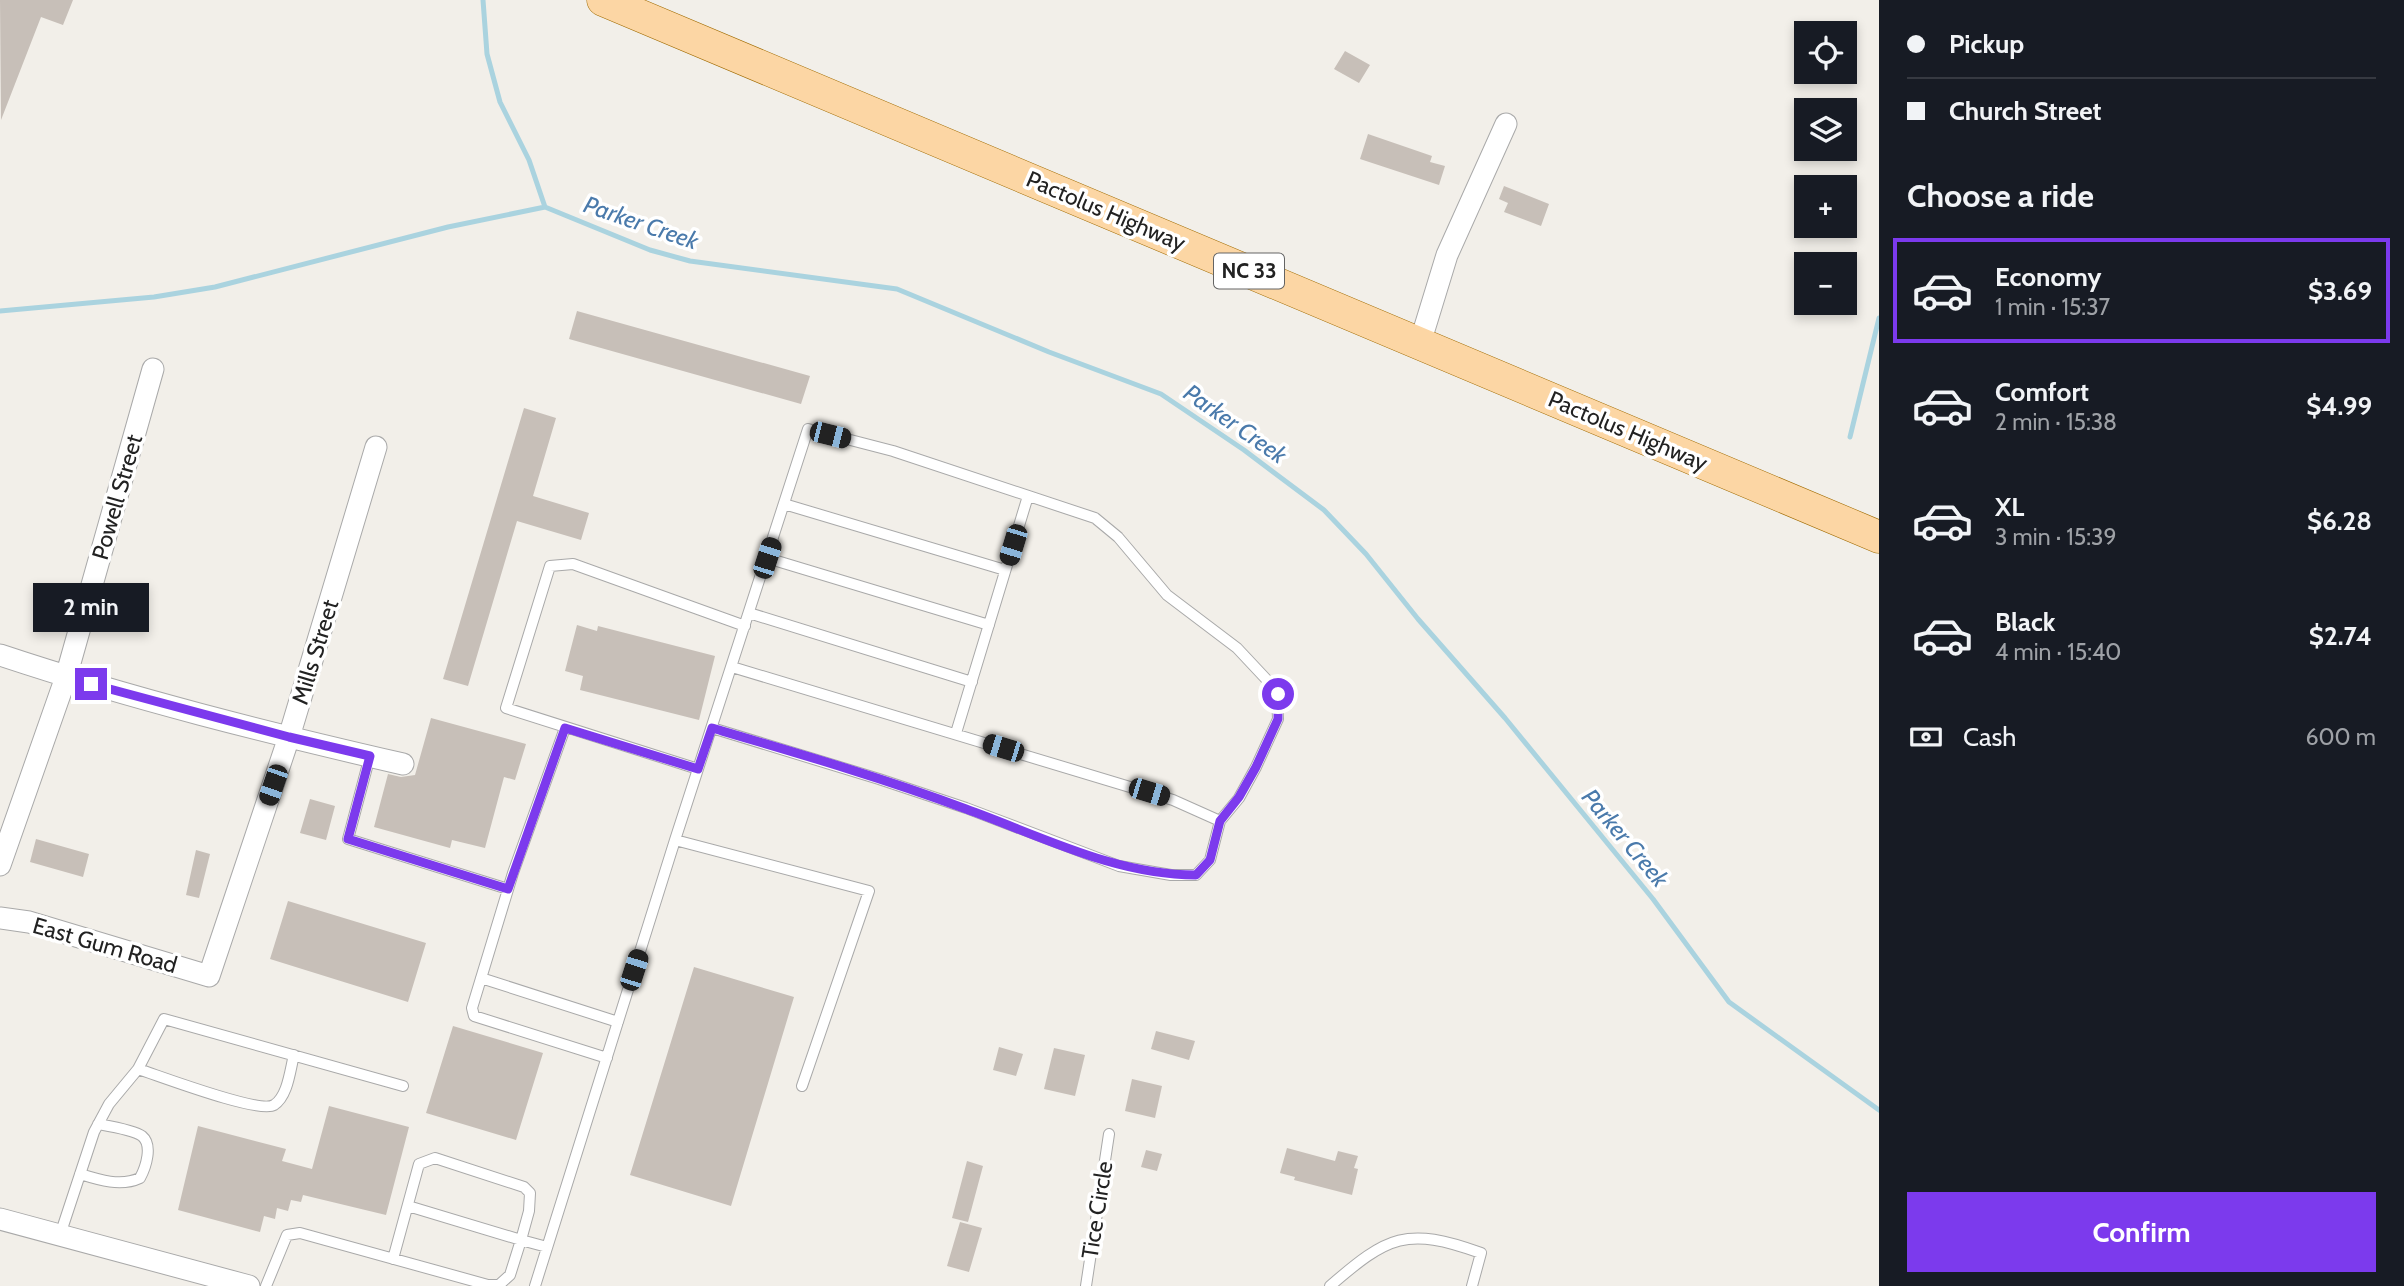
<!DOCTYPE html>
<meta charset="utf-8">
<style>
body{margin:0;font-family:Cabin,sans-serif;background:#20242c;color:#f1f3f6;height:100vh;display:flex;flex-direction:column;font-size:26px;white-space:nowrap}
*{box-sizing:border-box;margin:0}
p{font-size:23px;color:#9ea1a6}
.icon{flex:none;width:38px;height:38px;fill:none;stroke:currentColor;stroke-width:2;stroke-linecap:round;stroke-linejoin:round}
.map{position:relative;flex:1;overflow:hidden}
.side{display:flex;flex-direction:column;background:#171b24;width:525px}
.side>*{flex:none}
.guide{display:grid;align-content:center;height:154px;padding:0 28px;background:#171b24}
.controls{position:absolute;left:1794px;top:21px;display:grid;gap:14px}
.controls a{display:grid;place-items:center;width:63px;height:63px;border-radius:0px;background:#171b24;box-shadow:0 4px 10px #0003;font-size:35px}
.end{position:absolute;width:32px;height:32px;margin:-16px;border:9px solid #7c3aed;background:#fff;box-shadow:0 0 0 4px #fff}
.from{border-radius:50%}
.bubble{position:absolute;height:49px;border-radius:0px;background:#171b24;box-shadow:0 4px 10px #0003;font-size:23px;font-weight:800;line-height:49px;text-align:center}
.car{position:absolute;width:21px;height:42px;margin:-21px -10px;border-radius:9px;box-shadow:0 0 5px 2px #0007;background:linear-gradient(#222 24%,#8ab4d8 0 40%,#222 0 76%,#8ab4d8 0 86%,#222 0)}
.guide b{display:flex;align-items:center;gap:24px;height:66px;font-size:26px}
.guide b+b{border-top:2px solid #363941}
.guide i{width:18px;height:18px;background:#f1f3f6}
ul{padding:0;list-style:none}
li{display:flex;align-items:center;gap:21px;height:105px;margin:0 14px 10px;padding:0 14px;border:4px solid transparent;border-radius:0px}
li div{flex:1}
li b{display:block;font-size:26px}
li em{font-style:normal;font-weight:800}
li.active{border-color:#7c3aed}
li>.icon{width:63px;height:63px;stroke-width:1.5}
h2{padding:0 28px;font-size:32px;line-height:84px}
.pay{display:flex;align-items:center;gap:18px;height:77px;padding:0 28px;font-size:26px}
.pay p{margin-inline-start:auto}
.button{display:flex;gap:14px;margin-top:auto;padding:14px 28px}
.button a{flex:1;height:80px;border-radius:0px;background:#7c3aed;color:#fff;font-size:28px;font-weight:800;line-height:80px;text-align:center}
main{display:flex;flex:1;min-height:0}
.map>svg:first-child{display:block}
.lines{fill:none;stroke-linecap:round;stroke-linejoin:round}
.stream{stroke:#aad3df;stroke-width:5}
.building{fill:#c7bfb8}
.service-casing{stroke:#a9a9a9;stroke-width:12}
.minor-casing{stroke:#a9a9a9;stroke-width:23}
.primary-casing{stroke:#a06b00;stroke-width:33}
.service{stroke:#fff;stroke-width:10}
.minor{stroke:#fff;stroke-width:21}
.primary{stroke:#fcd6a4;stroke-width:32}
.route{stroke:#7c3aed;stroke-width:9}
.labels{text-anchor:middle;stroke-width:7;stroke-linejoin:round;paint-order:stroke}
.shield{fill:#fff;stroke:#646464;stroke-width:2}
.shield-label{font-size:21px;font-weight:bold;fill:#222}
.street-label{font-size:23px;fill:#222;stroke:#fff}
.water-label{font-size:24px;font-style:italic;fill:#4a7aab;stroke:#fff}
</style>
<main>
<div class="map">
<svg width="1879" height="1286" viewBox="0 0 1879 1286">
<rect width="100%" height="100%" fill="#f2efe9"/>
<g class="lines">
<path class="stream" d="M483 0 487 54 500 102 529 160 545 207 650 250 690 261 897 289 1049 352 1161 394 1244 450 1324 510 1366 554 1418 619 1505 718 1653 899 1729 1002 1879 1110
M0 311 154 297 215 287 448 227 545 207
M1850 437 1879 318"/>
</g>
<path class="building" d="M0 0H73L63 25 41 17 1 120Z
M1345 51 1370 65 1359 83 1334 69Z
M1368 134 1432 156 1430 162 1445 166 1439 185 1360 159Z
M1504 186 1549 204 1541 226 1504 212 1508 203 1499 199Z
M577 311 810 376 801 404 569 339Z
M524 408 556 418 533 496 589 513 581 540 517 521 468 686 443 679Z
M577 625 597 631 598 626 715 656 699 720 580 690 583 676 565 671Z
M431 718 526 744 515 780 504 777 485 848 452 840 450 848 374 827 388 774 401 777 415 775Z
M310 799 335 806 326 840 300 833Z
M36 839 89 854 83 877 30 862Z
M196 850 210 854 199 898 186 895Z
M288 901 426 943 408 1002 270 959Z
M694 967 794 997 731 1206 630 1175Z
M453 1026 543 1053 516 1140 426 1113Z
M1156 1031 1195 1041 1189 1060 1151 1049Z
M999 1047 1023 1054 1016 1076 993 1070Z
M1054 1048 1085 1055 1075 1096 1044 1089Z
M1132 1079 1162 1086 1155 1118 1125 1111Z
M329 1106 409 1127 386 1215 303 1195 301 1202 291 1200 288 1211 277 1208 275 1219 264 1216 260 1232 178 1210 198 1126 286 1149 282 1161 312 1169Z
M1287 1148 1335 1161 1338 1151 1358 1156 1354 1168 1358 1169 1352 1195 1294 1180 1295 1177 1280 1173Z
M1146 1150 1162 1154 1157 1171 1141 1167Z
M967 1161 983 1166 968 1222 952 1218Z
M960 1222 982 1228 969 1272 947 1266Z"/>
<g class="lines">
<g class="service-casing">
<path id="service" d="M784 504 1005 570
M767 558 989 625
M749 613 972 682
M732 667 1173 800 1220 821
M565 728 513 873 472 1008 474 1016 607 1058
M956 733 1028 496
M370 756 348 839 508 889
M698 769 506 708 550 566 573 564 745 626
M675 840 869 891 802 1086
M481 978 618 1022
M138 1069C160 1076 259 1114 274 1105 288 1096 290 1070 294 1055
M80 1174C99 1180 121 1187 140 1178 146 1167 153 1145 142 1136 134 1130 109 1126 98 1124
M60 1235 94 1132 109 1104 138 1069 164 1019 403 1086
M393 1259 419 1164 435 1158 524 1187 530 1193 529 1211 521 1240 408 1206
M266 1286 287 1235 300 1233 488 1285H499L510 1275 521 1240 547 1247
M535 1286 675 840 808 429 893 451 1095 518 1118 537 1167 595 1237 648 1267 680 1277 694 1278 719 1256 767 1239 798 1220 821 1210 860 1196 875H1171L1119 866 966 808 879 779 712 728
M1086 1286 1109 1134
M1330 1286C1388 1236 1406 1226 1481 1253L1472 1286"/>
</g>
<g class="minor-casing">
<path id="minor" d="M1420 343 1447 255 1506 124
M0 655C132 699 268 733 403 764
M0 865 66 677 153 369
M0 918 29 922 209 976 289 737 376 447
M0 1219 249 1286"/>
</g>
<g class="primary-casing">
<path id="primary" d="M603 0 1879 537"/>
</g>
<use href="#service" class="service"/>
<use href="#minor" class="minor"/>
<use href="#primary" class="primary"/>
</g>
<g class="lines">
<path class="route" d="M91 684 289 737 370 756 348 839 508 889 565 728 698 769 712 728C797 753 883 778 966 809 1041 836 1115 875 1196 875L1210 860 1220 821 1239 797 1256 767 1278 719V694"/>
</g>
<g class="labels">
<rect class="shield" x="1214" y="253.5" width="70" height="35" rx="5"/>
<g class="shield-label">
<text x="1249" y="278">NC 33</text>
</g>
<g class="street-label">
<text transform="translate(1106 211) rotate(23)" y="8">Pactolus Highway</text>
<text transform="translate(1628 431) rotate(23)" y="8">Pactolus Highway</text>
<text transform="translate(117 497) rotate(-74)" y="8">Powell Street</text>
<text transform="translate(315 652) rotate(-73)" y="8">Mills Street</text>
<text transform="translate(105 945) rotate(16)" y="8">East Gum Road</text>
<text transform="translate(1097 1210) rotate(-81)" y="8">Tice Circle</text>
</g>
<g class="water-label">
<text transform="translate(641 223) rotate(19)" y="8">Parker Creek</text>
<text transform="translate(1235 424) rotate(35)" y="8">Parker Creek</text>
<text transform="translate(1625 838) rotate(50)" y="8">Parker Creek</text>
</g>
</g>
</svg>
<div class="controls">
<a><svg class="icon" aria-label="locate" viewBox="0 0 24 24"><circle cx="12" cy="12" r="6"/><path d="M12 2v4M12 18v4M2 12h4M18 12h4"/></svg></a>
<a><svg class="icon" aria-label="layers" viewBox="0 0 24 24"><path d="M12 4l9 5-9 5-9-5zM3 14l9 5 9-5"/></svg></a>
<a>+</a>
<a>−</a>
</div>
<i class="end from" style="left:1278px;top:694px"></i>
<i class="end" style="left:91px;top:684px"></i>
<div class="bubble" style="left:33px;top:583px;width:116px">2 min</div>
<i class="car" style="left:830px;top:435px;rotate:104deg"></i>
<i class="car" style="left:1013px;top:545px;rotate:197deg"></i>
<i class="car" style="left:767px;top:558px;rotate:18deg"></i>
<i class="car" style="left:1003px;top:748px;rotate:287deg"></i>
<i class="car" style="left:273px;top:785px;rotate:199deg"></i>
<i class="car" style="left:1149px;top:792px;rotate:107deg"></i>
<i class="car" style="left:634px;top:970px;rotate:18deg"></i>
</div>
<section class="side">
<div class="guide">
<b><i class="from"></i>Pickup</b>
<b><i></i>Church Street</b>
</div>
<h2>Choose a ride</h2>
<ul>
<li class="active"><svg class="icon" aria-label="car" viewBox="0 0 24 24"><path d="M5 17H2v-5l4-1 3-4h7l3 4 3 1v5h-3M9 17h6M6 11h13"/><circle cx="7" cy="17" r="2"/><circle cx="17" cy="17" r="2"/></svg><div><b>Economy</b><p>1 min · 15:37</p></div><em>$3.69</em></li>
<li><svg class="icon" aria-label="car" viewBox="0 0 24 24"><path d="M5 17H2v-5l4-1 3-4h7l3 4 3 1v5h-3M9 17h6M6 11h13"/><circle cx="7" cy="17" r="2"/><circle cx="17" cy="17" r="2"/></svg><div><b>Comfort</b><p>2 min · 15:38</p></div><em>$4.99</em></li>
<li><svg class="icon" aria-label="car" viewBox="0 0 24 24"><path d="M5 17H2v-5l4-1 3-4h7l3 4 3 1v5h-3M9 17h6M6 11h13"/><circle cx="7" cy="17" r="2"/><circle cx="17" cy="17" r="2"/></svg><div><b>XL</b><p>3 min · 15:39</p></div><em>$6.28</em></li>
<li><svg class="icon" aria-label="car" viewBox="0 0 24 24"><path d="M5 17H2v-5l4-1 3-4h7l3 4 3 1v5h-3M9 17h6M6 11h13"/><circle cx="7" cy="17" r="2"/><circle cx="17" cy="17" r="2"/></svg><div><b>Black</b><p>4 min · 15:40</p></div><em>$2.74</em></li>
</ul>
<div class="pay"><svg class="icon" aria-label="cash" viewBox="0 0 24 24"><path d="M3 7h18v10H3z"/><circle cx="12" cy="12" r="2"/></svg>Cash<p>600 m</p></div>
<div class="button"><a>Confirm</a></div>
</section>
</main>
